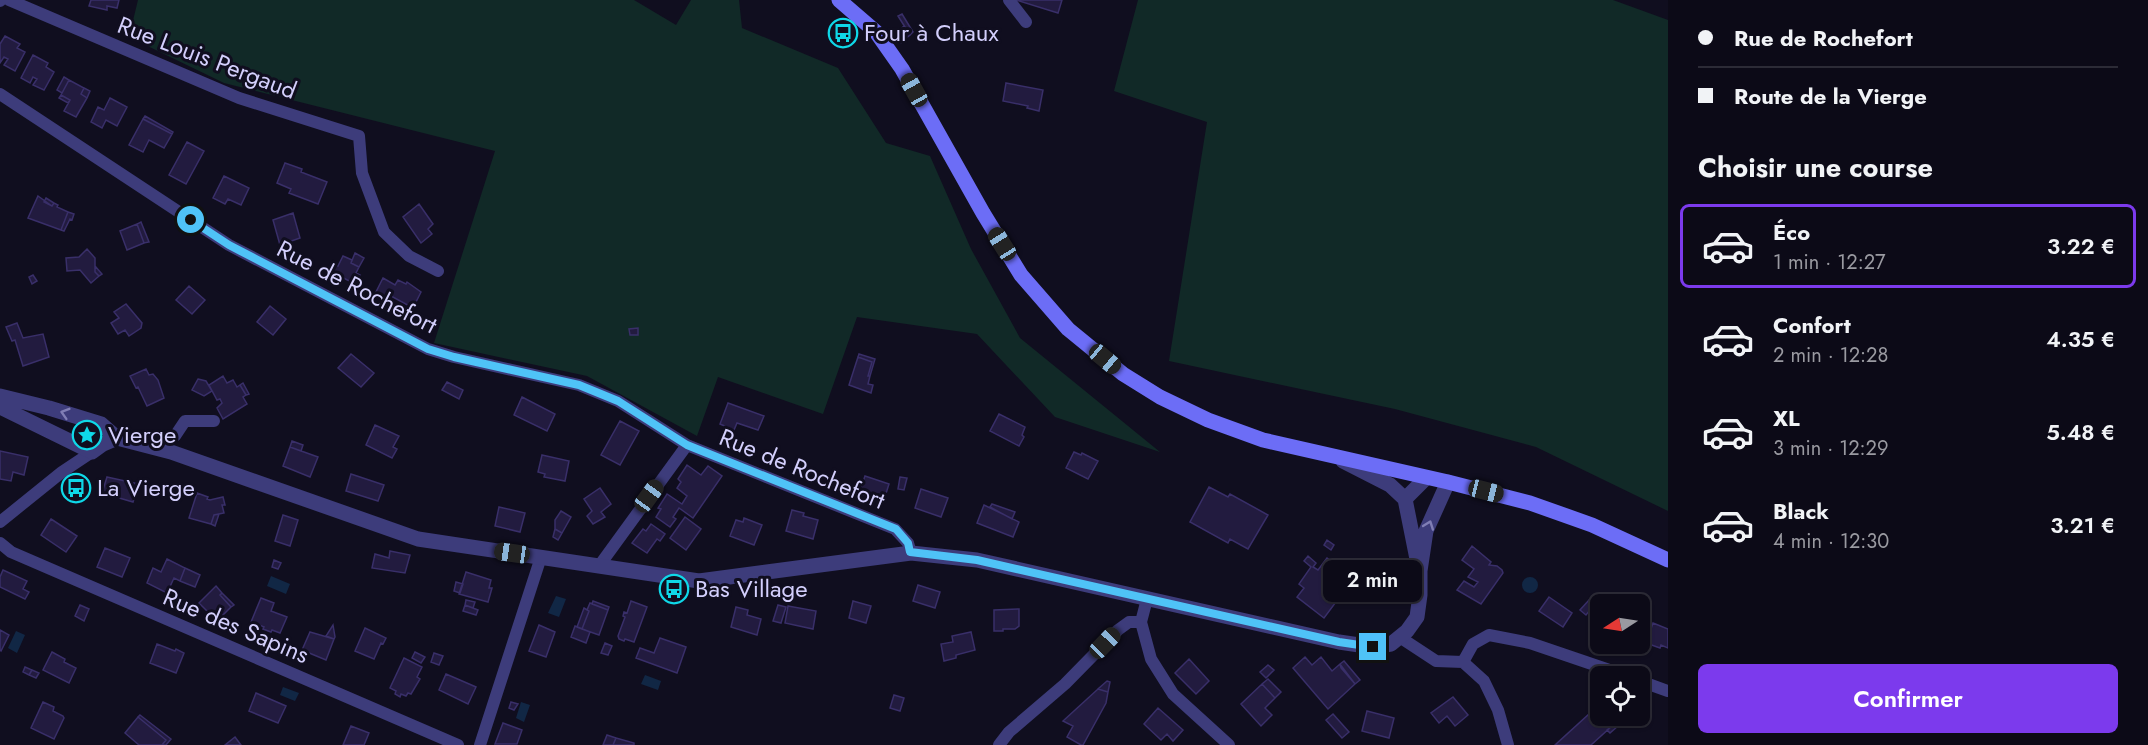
<!DOCTYPE html>
<html lang="fr">
<meta charset="utf-8">
<style>
body{margin:0;font-family:Jost,sans-serif;background:#151320;color:#f1f3f6;height:100vh;display:flex;flex-direction:column;font-size:22px;white-space:nowrap}
*{box-sizing:border-box;margin:0}
p{font-size:20px;color:#9a9aa1}
.icon{flex:none;width:33px;height:33px;fill:none;stroke:currentColor;stroke-width:2;stroke-linecap:round;stroke-linejoin:round}
.map{position:relative;flex:1;overflow:hidden}
.drawer{display:flex;flex-direction:column;background:#0c0a17;width:480px}
.drawer>*{flex:none}
.guide{display:grid;align-content:center;height:132px;padding:0 30px;background:#0c0a17}
.needle{width:39px;rotate:258deg}
.fabs{position:absolute;left:1590px;top:594px;display:grid;gap:12px}
.fabs a{display:grid;place-items:center;width:60px;height:60px;border-radius:9px;background:#0c0a17;box-shadow:0 2px 4px #0004,0 0 0 2px #2c2b36;font-size:30px}
.end{position:absolute;width:27px;height:27px;margin:-14px;border:8px solid #4fc3f7;background:#111;box-shadow:0 0 0 3px #111}
.from{border-radius:50%}
.bubble{position:absolute;height:42px;border-radius:9px;background:#0c0a17;box-shadow:0 2px 4px #0004,0 0 0 2px #2c2b36;font-size:20px;font-weight:600;line-height:42px;text-align:center}
.car{position:absolute;width:18px;height:36px;margin:-18px -9px;border-radius:8px;box-shadow:0 0 4px 2px #0007;background:linear-gradient(#222 24%,#8ab4d8 0 40%,#222 0 76%,#8ab4d8 0 86%,#222 0)}
.guide b{display:flex;align-items:center;gap:21px;height:57px;font-size:22px}
.guide b+b{border-top:2px solid #2c2b36}
.guide i{width:15px;height:15px;background:#f1f3f6}
ul{padding:0;list-style:none}
li{display:flex;align-items:center;gap:18px;height:84px;margin:0 12px 9px;padding:0 18px;border:3px solid transparent;border-radius:9px}
li div{flex:1}
li b{display:block;font-size:22px}
li em{font-style:normal;font-weight:600}
li.on{border-color:#7c3aed}
li>.icon{width:54px;height:54px;stroke-width:1.5}
h2{padding:0 30px;font-size:27px;line-height:72px}
.primary-button{display:flex;gap:12px;margin-top:auto;padding:12px 30px}
.primary-button a{flex:1;height:69px;border-radius:9px;background:#7c3aed;color:#fff;font-size:24px;font-weight:600;line-height:69px;text-align:center}
main{display:flex;flex:1;min-height:0}
.map>svg:first-child{display:block}
.green{fill:#112927}
.water{fill:#112745}
.building{fill:#221b3f;stroke:#392f69;stroke-width:1.5}
.lines{fill:none;stroke-linecap:round;stroke-linejoin:round}
.minor{stroke:#3d3c7b;stroke-width:12}
.tertiary{stroke:#3d3c7b;stroke-width:15}
.secondary{stroke:#6c6df6;stroke-width:15}
.oneway{stroke:#807eb5}
.route{stroke:#4fc3f7;stroke-width:8}
.labels{text-anchor:middle;stroke-width:6;stroke-linejoin:round;paint-order:stroke}
.poi-label{font-size:24px;fill:#d3cffc;stroke:#100e1f;text-anchor:start}
.street-label{font-size:24px;fill:#d3cffc;stroke:#100e1f}
</style>
<main>
<div class="map">
<svg width="1668" height="745" viewBox="0 0 1668 745">
<rect width="100%" height="100%" fill="#100e1f"/>
<path class="green" d="M138 0H634L676 25 691 0H739L742 28 838 68 886 143 930 156 971 249 1020 338 1160 452 1055 417 977 334 857 317 823 414 718 377 697 436 587 376 434 343 495 151 224 83 129 37Z
M1138 0H1613L1668 20V511L1536 447 1395 409 1169 361 1207 122 1114 91Z"/>
<path class="water" d="M271 576 290 584 286 594 267 586Z
M1522 585a8 8 0 1 1 16 0a8 8 0 1 1-16 0Z
M556 596 566 599 559 617 548 613Z
M16 631 25 635 17 653 8 648Z
M645 675 661 681 658 690 641 684Z
M283 687 299 693 295 701 280 695Z
M521 702 530 705 524 722 516 718Z"/>
<path class="building" d="M91 0H119L117 8 107 6V10L89 6Z
M1016 0H1062L1058 13Z
M902 14 913 32 910 35 898 16Z
M904 26 910 35 906 38 902 28Z
M902 28 906 38 901 43 894 34Z
M5 36 20 44 17 48 25 52 15 71 4 65 8 59 4 57 0 63V44Z
M33 55 48 63 46 67 54 72 44 90 33 85 37 79 33 77 30 83 21 78Z
M64 77 69 80 62 93 57 90Z
M69 80 84 88 81 94 87 98 76 117 64 111 70 100 61 95Z
M1006 83 1043 90 1039 111 1027 108 1028 106 1003 101Z
M84 88 90 91 87 98 81 94Z
M61 95 70 100 68 103 59 98Z
M110 98 127 107 117 126 106 120 102 128 91 122 98 107 104 110Z
M145 116 173 132 172 134 143 119Z
M143 119 172 134 164 148 149 140 143 152 129 145Z
M187 142 204 151 186 184 169 175Z
M285 163 302 169 301 172 327 182 318 204 289 193 291 189 277 183Z
M224 176 249 188 241 205 228 199 225 204 213 198Z
M38 196 52 206 54 203 58 205 57 207 68 212 61 230 28 218Z
M46 198 54 203 52 206 44 202Z
M419 204 433 224 428 229 432 234 421 243 403 217Z
M68 212 74 214 72 220 70 219 64 231 61 230Z
M293 213 300 238 280 245 273 220Z
M141 222 149 242 144 243 137 224Z
M137 224 144 243 127 250 120 231Z
M87 249 95 258V272L99 276 91 283 80 270 67 271 66 258 79 257Z
M355 253 364 258 359 267 351 263Z
M343 256 352 260 351 263 359 267 356 273 360 275 355 284 330 271 333 264 338 266Z
M95 266 102 274 99 276 95 272Z
M33 275 37 281 32 284 29 277Z
M383 278 395 285 398 280 406 284 407 282 421 292 413 308 391 296 389 298 376 292Z
M189 286 205 300 192 314 176 300Z
M126 304 142 323 141 328 129 336 125 330 118 334 111 323 119 318 114 312Z
M270 306 286 319 273 335 257 322Z
M17 323 23 338 43 334 49 357 23 366 15 340 12 341 6 327Z
M638 328V335H630L629 329Z
M351 354 374 373 361 387 338 368Z
M859 354 875 359 870 376H868L872 362 858 357Z
M858 357 872 362 868 376H870L868 384 873 385 871 393 849 385Z
M146 369 149 375 153 374 158 380 164 398 147 406 138 387 136 388 130 376Z
M223 376 227 383 233 380 237 387 240 385 246 395 243 397 247 404 223 419 217 408 222 403 220 399 217 400 209 385Z
M198 379 206 381 212 391 204 396 192 390Z
M447 382 463 390 459 399 442 390Z
M243 383 249 394 246 395 240 385Z
M522 397 555 414 547 431 514 415Z
M728 403 764 416 758 430 737 423 734 430 720 424Z
M999 414 1025 427 1022 435 1024 437 1019 446 990 431Z
M620 421 639 431 620 465 601 455Z
M375 425 399 436 393 447 397 449 392 458 366 445Z
M292 441 303 445 301 451 290 447Z
M290 447 318 457 310 477 283 466Z
M0 451 28 457 24 475 13 472 11 481 0 479Z
M1074 452 1081 455 1082 453 1098 461 1088 479 1066 468Z
M542 455 569 461 565 481 544 477 545 474 538 472Z
M687 465 701 475 708 466 722 476 693 518 679 508 673 517 676 519 670 527 656 517 661 509 658 508 667 494 682 504 687 496 677 488 681 482 678 479Z
M351 474 384 485 378 501 346 491Z
M865 476 889 484 883 503 859 493Z
M107 477 139 484 133 502 102 493Z
M900 477 907 478 904 490 898 489Z
M1209 487 1228 497 1230 494 1268 515 1248 549 1230 539 1228 543 1190 522Z
M600 488 611 504 601 512 605 517 593 524 587 516 592 511 584 499Z
M921 489 948 498 941 517 915 508Z
M197 493 208 497 207 499 210 500 223 497 225 505H222L224 513 214 515 211 524 189 518Z
M992 504 1015 512 1012 519 990 507Z
M984 505 1019 522 1013 537 977 523Z
M499 507 525 513 520 532 495 526Z
M792 510 804 513 803 516 818 520 813 539 786 531Z
M561 511 571 517 562 533 555 529V520Z
M219 514 215 526 211 524 214 515Z
M283 515 298 520 290 546 275 541Z
M685 517 701 529 686 550 670 538Z
M744 518 762 525 754 545 730 536 736 520 743 522Z
M51 519 77 536 66 552 41 535Z
M651 524 665 534 660 541 657 539 647 553 632 543 643 529 646 531Z
M555 529 562 533 558 540 553 537Z
M1327 540 1334 545 1331 550 1324 545Z
M1472 546 1491 562 1489 565 1497 566 1502 570 1503 573 1481 604 1457 590 1464 581 1474 587 1478 582 1468 577 1474 569 1462 560Z
M105 548 130 558 122 577 97 567Z
M390 551 410 555 405 573 372 568 375 554 389 558Z
M1308 556 1316 563 1313 567 1318 570 1327 558 1354 578 1324 618 1297 597 1304 588 1299 584 1311 567 1304 561Z
M167 559 185 568 180 581 174 578 167 593 147 583 153 568 161 572Z
M274 560 281 563 278 569 272 567Z
M185 568 200 575 195 587 180 581Z
M3 570 27 581 23 589 29 592 25 599 0 587V577Z
M466 572 491 580 489 588H492L488 602 459 594Z
M456 582 463 584 460 593 454 591Z
M918 585 940 592 935 608 913 601Z
M216 586 222 593 220 595 231 607 217 621 199 603Z
M222 593 234 605 231 607 220 595Z
M1549 597 1572 613 1563 627 1539 611Z
M261 598 274 603 271 611 287 617 280 633 272 630 271 632 263 629 264 627 251 622Z
M466 600 475 602 473 608 465 605Z
M1589 600 1594 605 1586 615 1580 610Z
M593 601 609 607 608 610 592 604Z
M631 601 647 607 634 642 625 639 624 641 619 639 618 636 625 617 623 616 624 612 627 613Z
M853 601 871 606 866 623 849 618Z
M590 603 608 610 599 635 582 629 589 611 587 610Z
M80 605 89 609 84 621 75 616Z
M465 605 478 610 476 615 463 611Z
M778 605 786 607 781 623 773 621Z
M788 606 816 611 813 629 785 623Z
M736 607 748 610 747 615 761 619 757 635 731 627Z
M584 608 589 611 582 629 577 627Z
M1019 609V626L1015 629H1003V631H994V610Z
M1653 623 1668 629V648L1661 645 1660 648 1646 643Z
M333 625 335 637 334 639 326 636Z
M539 625 555 632 546 657 529 651Z
M575 626 590 632 586 643 571 637Z
M365 628 386 638 383 644 381 643 374 659 355 651Z
M0 630 9 635 1 651 0 650Z
M310 632 334 639 326 660 302 650Z
M971 632 975 650 956 655V658L944 661 941 644 953 642 952 636Z
M660 638 686 647 677 673 636 658 640 648 654 653Z
M605 643 612 646 608 655 601 653Z
M157 644 175 651 176 649 184 653 176 673 150 663Z
M52 652 65 659 64 662 76 668 69 683 43 670Z
M415 652 425 657 421 663 412 658Z
M434 653 443 656 439 665 431 662Z
M1305 657 1312 665 1321 657 1332 671 1340 664 1355 684 1328 709 1293 668Z
M404 658 422 667 417 677 420 679 411 694 408 693 406 696 401 694 400 697 395 694 396 691 390 688Z
M1189 659 1209 681 1196 694 1175 673Z
M1344 661 1360 680 1355 684 1341 668 1340 664Z
M1268 665 1274 670 1266 678 1260 672Z
M25 667 32 670 29 675 23 672Z
M32 670 39 673 36 678 29 675Z
M446 674 476 687 468 704 439 690Z
M1268 679 1281 692 1275 698 1262 684Z
M1107 681 1110 682 1108 692 1098 689Z
M1262 684 1275 698 1265 708 1272 715 1261 726 1241 704Z
M1098 689 1108 692 1106 703 1083 745H1081L1067 737 1073 726 1063 721Z
M256 693 286 706 278 723 249 711Z
M894 695 904 698 900 711 890 708Z
M1453 697 1468 715 1455 726 1447 716 1439 723 1431 713Z
M43 702 54 707 53 711 63 716 64 718 54 739 31 728Z
M511 702 518 704 514 710 509 708Z
M1600 704V716H1623L1591 745H1555Z
M1158 708 1183 730 1173 741 1167 734 1161 740 1144 724Z
M1367 711 1394 718 1389 738 1362 731Z
M1333 714 1349 732 1342 738 1326 720Z
M140 715 171 739 166 745H162L166 740 138 717Z
M138 717 166 740 162 745H139L125 733Z
M503 723 522 730 517 744H495Z
M1615 723 1618 726 1610 733 1607 730Z
M351 726 369 733 364 745H343Z
M607 735 616 738 613 745H603Z
M235 737 241 745H225Z
M616 738 634 743V745H613Z"/>
<g class="lines">
<path class="minor" d="M9 0 239 98 359 136 362 173 384 232 409 256 438 271
M1009 0 1026 22
M0 1 1 0
M0 94 229 245 428 349 454 357 579 385 618 401 687 445 895 529 908 543 911 553
M175 436 185 421H214
M0 522 62 472 92 452
M0 543 11 552 458 745
M599 566 687 445
M1147 599 1141 622 1151 659 1173 694 1229 745
M1401 638 1436 661 1463 662 1484 681 1498 710 1508 745
M1463 662 1473 644 1489 635 1530 643 1627 676
M1640 681 1668 691
M480 745 541 557
M999 745 1009 732 1065 684 1118 630 1129 622H1141"/>
<path class="tertiary" d="M0 396 49 408 101 424 117 438 171 452 418 539 699 581 911 553 977 560 1339 642 1373 647 1391 644 1407 631 1417 617 1420 595V571L1426 531 1448 482
M0 407 92 452 103 444 117 438
M1343 461 1390 485 1405 499
M1418 564 1405 499 1426 478"/>
<path class="secondary" d="M839 0 876 32 902 69 983 213 1021 275 1068 329 1123 374 1160 397 1208 420 1263 440 1448 482 1530 503 1592 525 1668 560"/>
</g>
<defs><path id="oneway-chevron" d="M-2-3.5L2.5 0L-2 3.5" fill="none" stroke-width="1.6" stroke-linecap="round" stroke-linejoin="round" transform="scale(1.5)"/></defs>
<g class="oneway">
<use href="#oneway-chevron" transform="translate(65 413) rotate(-163)"/>
<use href="#oneway-chevron" transform="translate(1429 525) rotate(-70)"/>
</g>
<g class="lines">
<path class="route" d="M191 220 229 245 428 349 454 357 579 385 618 401 687 445 896 529 908 543 910 552 977 560 1339 642 1373 647"/>
</g>
<defs>
<g id="bus-ring" transform="scale(1.5)"><circle r="9.5" fill="#100e1f" stroke="#0fd8e8" stroke-width="1.5"/><path d="M-5-6H5V4H4V6H2V4H-2V6H-4V4H-5ZM-3.5-4V0h7V-4ZM-3.5 1.2v1.5H-2V1.2ZM2 1.2v1.5H3.5V1.2Z" fill="#0fd8e8"/></g>
<g id="sight-ring" transform="scale(1.5)"><circle r="9.5" fill="#100e1f" stroke="#0fd8e8" stroke-width="1.5"/><path d="M0-6L1.8-2.2L6-1.7L2.9 1.2L3.7 5.4L0 3.3L-3.7 5.4L-2.9 1.2L-6-1.7L-1.8-2.2Z" fill="#0fd8e8"/></g>
</defs>
<g fill-rule="evenodd">
<use href="#bus-ring" x="843" y="33"/>
<use href="#sight-ring" x="87" y="435"/>
<use href="#bus-ring" x="76" y="488"/>
<use href="#bus-ring" x="674" y="589"/>
</g>
<g class="labels">
<g class="poi-label">
<text x="864" y="41">Four à Chaux</text>
<text x="108" y="443">Vierge</text>
<text x="97" y="496">La Vierge</text>
<text x="695" y="597">Bas Village</text>
</g>
<g class="street-label">
<text transform="translate(207 58) rotate(21)" y="8">Rue Louis Pergaud</text>
<text transform="translate(357 287) rotate(27)" y="8">Rue de Rochefort</text>
<text transform="translate(802 469) rotate(22)" y="8">Rue de Rochefort</text>
<text transform="translate(236 626) rotate(23)" y="8">Rue des Sapins</text>
</g>
</g>
</svg>
<div class="fabs">
<a><svg class="needle" viewBox="-14 -14 28 28"><path d="M0-13l5 13h-10z" fill="#e53935"/><path d="M0 13l5-13h-10z" fill="#9a9aa1"/></svg></a>
<a><svg class="icon" aria-label="locate" viewBox="0 0 24 24"><circle cx="12" cy="12" r="6"/><path d="M12 2v4M12 18v4M2 12h4M18 12h4"/></svg></a>
</div>
<i class="end from" style="left:191px;top:220px"></i>
<i class="end" style="left:1373px;top:647px"></i>
<div class="bubble" style="left:1323px;top:560px;width:99px">2 min</div>
<i class="car" style="left:914px;top:90px;rotate:331deg"></i>
<i class="car" style="left:1002px;top:244px;rotate:328deg"></i>
<i class="car" style="left:1105px;top:359px;rotate:130deg"></i>
<i class="car" style="left:1486px;top:491px;rotate:104deg"></i>
<i class="car" style="left:649px;top:496px;rotate:36deg"></i>
<i class="car" style="left:512px;top:553px;rotate:278deg"></i>
<i class="car" style="left:1105px;top:643px;rotate:44deg"></i>
</div>
<section class="drawer">
<div class="guide">
<b><i class="from"></i>Rue de Rochefort</b>
<b><i></i>Route de la Vierge</b>
</div>
<h2>Choisir une course</h2>
<ul>
<li class="on"><svg class="icon" aria-label="car" viewBox="0 0 24 24"><path d="M5 17H2v-5l4-1 3-4h7l3 4 3 1v5h-3M9 17h6M6 11h13"/><circle cx="7" cy="17" r="2"/><circle cx="17" cy="17" r="2"/></svg><div><b>Éco</b><p>1 min · 12:27</p></div><em>3.22 €</em></li>
<li><svg class="icon" aria-label="car" viewBox="0 0 24 24"><path d="M5 17H2v-5l4-1 3-4h7l3 4 3 1v5h-3M9 17h6M6 11h13"/><circle cx="7" cy="17" r="2"/><circle cx="17" cy="17" r="2"/></svg><div><b>Confort</b><p>2 min · 12:28</p></div><em>4.35 €</em></li>
<li><svg class="icon" aria-label="car" viewBox="0 0 24 24"><path d="M5 17H2v-5l4-1 3-4h7l3 4 3 1v5h-3M9 17h6M6 11h13"/><circle cx="7" cy="17" r="2"/><circle cx="17" cy="17" r="2"/></svg><div><b>XL</b><p>3 min · 12:29</p></div><em>5.48 €</em></li>
<li><svg class="icon" aria-label="car" viewBox="0 0 24 24"><path d="M5 17H2v-5l4-1 3-4h7l3 4 3 1v5h-3M9 17h6M6 11h13"/><circle cx="7" cy="17" r="2"/><circle cx="17" cy="17" r="2"/></svg><div><b>Black</b><p>4 min · 12:30</p></div><em>3.21 €</em></li>
</ul>
<div class="primary-button"><a>Confirmer</a></div>
</section>
</main>
